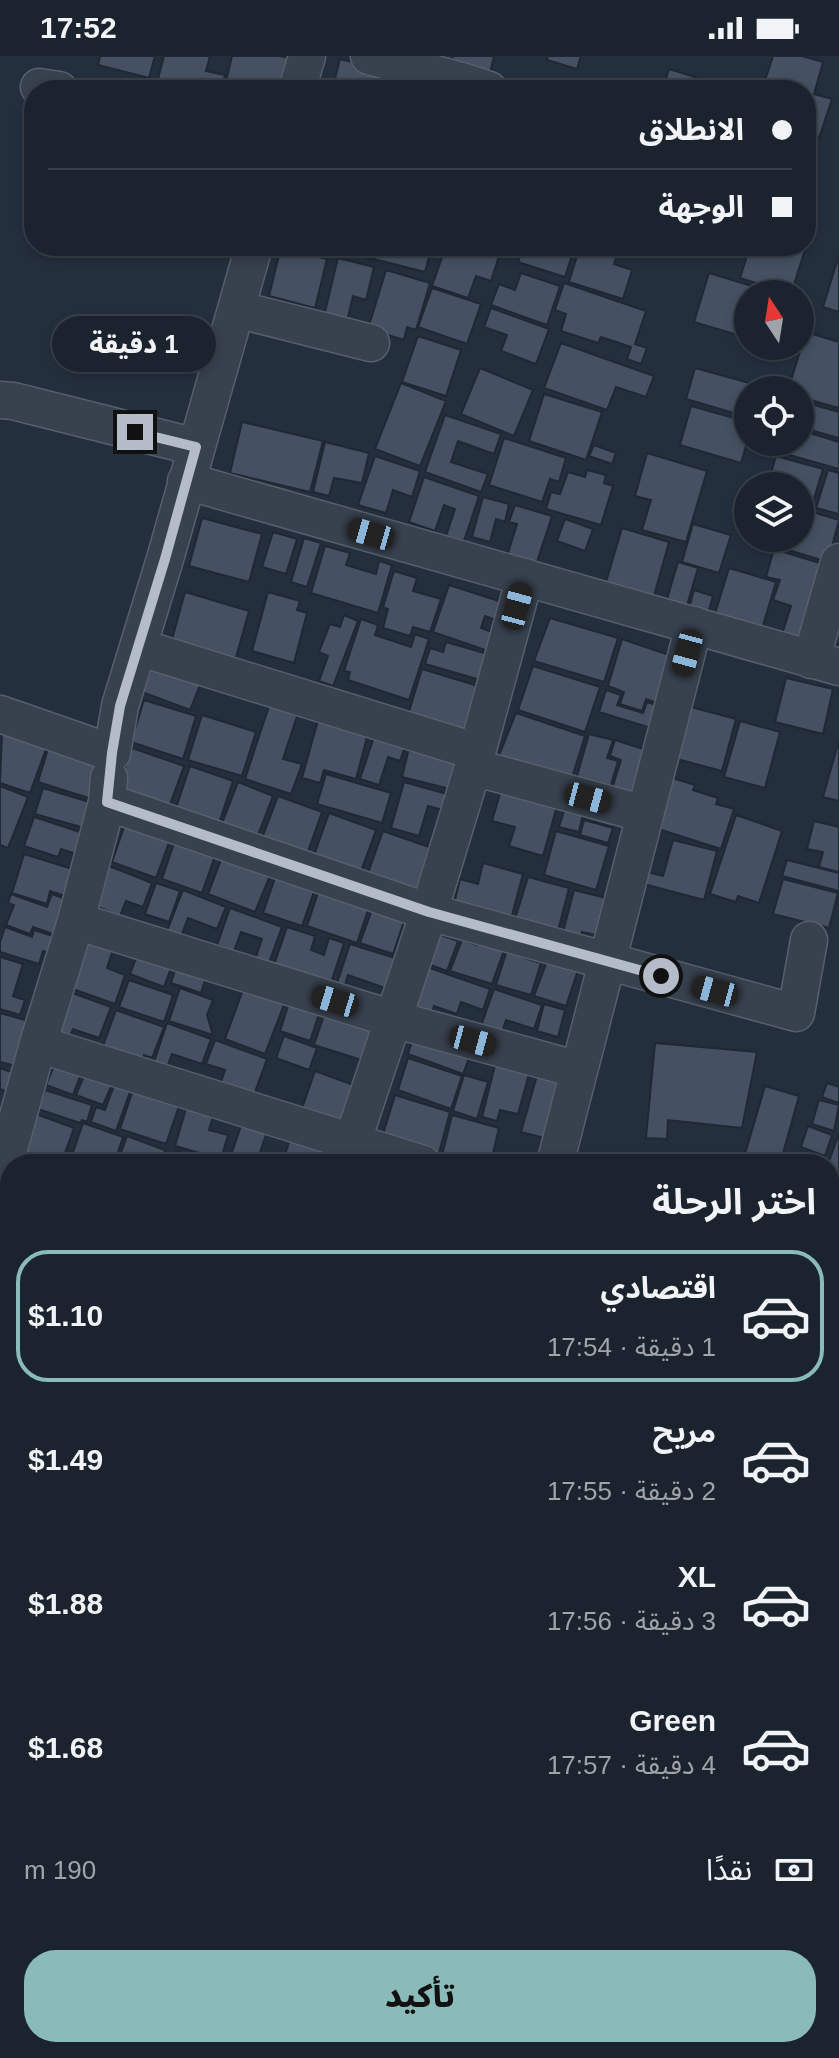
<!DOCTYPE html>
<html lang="ar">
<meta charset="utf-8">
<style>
body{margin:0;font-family:Helvetica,"Noto Sans Arabic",sans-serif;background:#282f3a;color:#f1f3f6;direction:rtl;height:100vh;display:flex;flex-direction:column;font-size:30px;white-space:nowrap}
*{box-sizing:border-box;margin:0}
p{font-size:26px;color:#a0a4aa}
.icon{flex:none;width:44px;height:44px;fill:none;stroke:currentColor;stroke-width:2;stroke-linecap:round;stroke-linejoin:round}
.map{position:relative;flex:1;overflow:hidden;direction:ltr}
.sheet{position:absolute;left:0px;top:1098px;width:840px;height:904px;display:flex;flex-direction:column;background:#1b232e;border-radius:32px 32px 0 0;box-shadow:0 4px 12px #0003,0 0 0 2px #39404a;direction:rtl}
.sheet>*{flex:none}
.top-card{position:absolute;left:24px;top:24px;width:792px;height:176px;border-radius:32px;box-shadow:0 4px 12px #0003,0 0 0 2px #39404a;direction:rtl;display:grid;align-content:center;height:176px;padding:0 24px;background:#1b232e}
.needle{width:52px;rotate:348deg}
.tools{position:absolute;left:734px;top:224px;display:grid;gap:16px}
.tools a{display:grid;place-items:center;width:80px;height:80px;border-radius:50%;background:#1b232e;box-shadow:0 4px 12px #0003,0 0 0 2px #39404a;font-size:40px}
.end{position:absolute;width:36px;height:36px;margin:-18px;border:10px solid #b4bcc9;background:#111;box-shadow:0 0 0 4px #111}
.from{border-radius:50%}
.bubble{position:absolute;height:56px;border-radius:28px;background:#1b232e;box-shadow:0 4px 12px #0003,0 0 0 2px #39404a;font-size:26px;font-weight:800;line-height:56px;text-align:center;direction:rtl}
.car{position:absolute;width:24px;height:48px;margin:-24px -12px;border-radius:10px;box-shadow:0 0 6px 2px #0007;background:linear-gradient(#222 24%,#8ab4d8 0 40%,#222 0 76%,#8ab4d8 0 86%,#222 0)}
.top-card b{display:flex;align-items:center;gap:28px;height:76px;font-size:30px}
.top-card b+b{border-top:2px solid #39404a}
.top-card i{width:20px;height:20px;background:#f1f3f6}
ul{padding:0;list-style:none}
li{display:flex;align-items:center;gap:24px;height:132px;margin:0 16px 12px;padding:0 8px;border:4px solid transparent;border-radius:32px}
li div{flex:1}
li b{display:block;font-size:30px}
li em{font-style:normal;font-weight:800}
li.current{border-color:#8bbbb9}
li>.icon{width:72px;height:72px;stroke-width:1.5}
h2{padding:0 24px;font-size:36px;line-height:96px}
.pay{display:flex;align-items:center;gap:20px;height:88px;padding:0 24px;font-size:30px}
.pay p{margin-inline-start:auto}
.button{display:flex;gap:16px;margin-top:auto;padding:16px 24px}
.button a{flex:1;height:92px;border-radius:32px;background:#8bbbb9;color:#111;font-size:32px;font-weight:800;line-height:92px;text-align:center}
.status{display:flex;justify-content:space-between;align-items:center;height:56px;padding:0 40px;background:#1b232e;direction:ltr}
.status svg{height:22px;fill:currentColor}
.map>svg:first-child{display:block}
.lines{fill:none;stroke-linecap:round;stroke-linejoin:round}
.stream{stroke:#394c67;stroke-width:10}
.building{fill:#455162;stroke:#1f2835;stroke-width:2}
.minor-casing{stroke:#565f6c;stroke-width:39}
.minor{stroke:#38414e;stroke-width:36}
.route{stroke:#b4bcc9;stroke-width:10}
</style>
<div class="status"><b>17:52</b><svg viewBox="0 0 49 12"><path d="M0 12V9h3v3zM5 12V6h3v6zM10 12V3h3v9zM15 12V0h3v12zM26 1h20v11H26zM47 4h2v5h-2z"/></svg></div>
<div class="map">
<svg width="839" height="2002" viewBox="0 0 839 2002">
<rect width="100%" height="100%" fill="#242f3e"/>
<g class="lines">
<path class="stream" d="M0 1878 10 1887
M136 1992 148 2002"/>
</g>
<path class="building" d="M100 0H155L149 22 98 9Z
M164 0H210L206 15 225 19 222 34H207L158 23Z
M232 0H280L292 3 285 34H224Z
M453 0H494L490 17 451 7Z
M548 0H581L577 13 547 4Z
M773 0H802L823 6 814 38 832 43 819 82 806 78V34H762Z
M340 3 414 22 411 34H332Z
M669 13 698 22 695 34H632L633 29 650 32 652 23 665 26Z
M806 177 810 178 791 238 740 222 750 190H806Z
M288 190H345L343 196 333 193 331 201Z
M369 190H432L425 216 366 201Z
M446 190H489L501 194 491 225 476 220 468 242 432 230Z
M523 190H575L565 221 518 206Z
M580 190H620L614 208 632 214 623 243 569 226Z
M281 191 327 203 315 252 269 240Z
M839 199V256L823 251Z
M338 202 374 211 366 244 353 240 347 265 324 260Z
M386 214 430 227 416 274 407 271 404 284 368 273Z
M521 217 560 230 547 269 491 249 499 228 515 234Z
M709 217 778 238H748V282L694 266Z
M564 227 646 255 635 288 647 292 641 308 627 303 631 291 601 281 598 287 561 275 566 258 555 254Z
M432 232 481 248 467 288 418 271Z
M491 252 549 273 536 308 501 295 507 279 484 271Z
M806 276 839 286V352L800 341V334H788Z
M418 280 461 294 446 340 402 326Z
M561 287 654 320 646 341 616 331 607 354 544 332Z
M480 312 533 334 514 380 461 358Z
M695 312 753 328 752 334H748V346L744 360 686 343Z
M401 327 446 345 420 410 375 393Z
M544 338 602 356 586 404 529 385Z
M800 345 839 356V382L800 371Z
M691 350 748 366V383L741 407 680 389Z
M445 359 501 378 494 398 458 385 451 406 488 418 481 436 425 416Z
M242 366 323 385 310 436 230 417Z
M800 374 839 386V413L765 392 767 386H800Z
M504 382 566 402 559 426 550 423 542 446 489 429Z
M325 386 369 397 362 427 334 422 329 440 313 436Z
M594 389 616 397 612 408 589 400Z
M647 397 707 415 686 486 642 474 651 444 635 440Z
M375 400 420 415 412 441 393 434 386 457 358 449Z
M776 400 823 413 812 449 800 446V430H767Z
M587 414 606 419 604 427 613 430 601 469 546 453 551 436 560 438 568 416 585 421Z
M828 414 839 417V458L816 452Z
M424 421 479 440 464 485 446 480 455 453 444 449 435 475 409 466Z
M483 441 509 448 505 466 496 463 490 486 472 481Z
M515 449 552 460 536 509 507 500 517 468 509 466Z
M800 452 839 464 828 506 762 486 763 482H800Z
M202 462 262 478 249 526 189 510Z
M565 463 593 473 585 495 557 485Z
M693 468 731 479 719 517 682 506Z
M622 472 669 486 654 540 606 526Z
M273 476 297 483 286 518 262 511Z
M304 482 321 487 307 531 291 526Z
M325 490 350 497 346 509 376 518 379 505 392 509 378 557 311 537Z
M774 493 826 509 802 585 782 578 791 550 773 544 780 524 766 521Z
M678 506 698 512 685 556 665 550Z
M729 512 776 526 761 576 714 561Z
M394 515 417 522 413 535 441 543 430 576 413 571 410 580 383 572 388 553 383 551Z
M449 529 505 547 499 565 485 560 481 572 494 577 488 595 433 576Z
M694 534 713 540 707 561 688 556Z
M185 536 249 555 235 605 171 587Z
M268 536 300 545 297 554 307 557 294 607 252 595Z
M344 559 358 565 333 630 319 625 328 600 319 596 330 568 340 571Z
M550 562 618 582 604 626 534 605Z
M361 563 378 569 375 579 411 591 415 578 429 583 409 644 348 624 350 616 344 615Z
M622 583 678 602 663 649 646 643 642 655 620 648 624 636 608 630Z
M446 586 491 599 484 625 425 608 430 592 443 596Z
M154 606 202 624 190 654 142 636Z
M533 610 600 631 585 676 518 654Z
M422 613 491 634 475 683 407 662Z
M786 622 833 633 823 678 775 666Z
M606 634 621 639 617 649 643 657 647 646 662 651 654 673 599 656Z
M272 641 300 651 283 703 302 708 291 738 245 723Z
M144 644 196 660 183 703 131 686Z
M687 650 736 663 722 715 673 702Z
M320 657 370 670 356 723 324 714 320 727 302 722Z
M516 657 585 680 571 725 498 702Z
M202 659 256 676 242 720 188 704Z
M740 665 780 676 765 732 724 721Z
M376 675 407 685 400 705 388 701 379 729 360 723Z
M2 677 46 693 30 737 0 727Z
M589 678 613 684 607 702 618 705 608 739 575 727Z
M411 684 459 697 450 733 402 721Z
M615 684 653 696 637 747 610 739 621 704 610 700Z
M839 684V745L823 741Z
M132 692 184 710 168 754 117 736Z
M48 693 105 711 95 744 38 726Z
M190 710 233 725 218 770 175 755Z
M326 718 391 737 382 767 317 748Z
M669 721 695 729 693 734 718 742 716 748 734 753 721 793 652 771Z
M238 726 273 740 256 784 221 770Z
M404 726 454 740 450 756 428 750 419 780 391 772Z
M503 727 559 743 543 800 509 790 515 771 492 765Z
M0 730 28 741 8 792 0 789Z
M43 732 96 748 88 773 35 758Z
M278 740 322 756 306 801 261 785Z
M567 745 617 760 613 771 582 762 579 776 559 771Z
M329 757 376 774 360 818 313 802Z
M736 759 782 775 759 847 738 840 736 846 710 838Z
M34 761 86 778 79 799 61 793 58 801 24 790Z
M584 764 613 772 608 787 580 779Z
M126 765 171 781 156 822 112 806Z
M814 765 839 771V816L819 811 823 796 807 793Z
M383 775 435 793 420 835 368 817Z
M556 775 609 790 596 834 544 819Z
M175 784 216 797 202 837 162 823Z
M673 784 717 795 704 844 640 827 643 815 663 820Z
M224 796 272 815 255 856 208 838Z
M24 798 79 815 71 842 50 835 47 848 12 837Z
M787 804 839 817V835L782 820Z
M483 807 523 818 511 863 454 848 460 823 478 828Z
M109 810 152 827 143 851 126 845 120 860 93 849Z
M277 816 316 830 302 870 263 857Z
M528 821 569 832 558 875 515 863Z
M783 823 838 837 829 872 773 858Z
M156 827 180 835 169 866 145 858Z
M320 831 370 848 357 887 307 870Z
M183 834 226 851 217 873 188 862 181 880 167 875Z
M574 834 610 843 601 880 582 876 580 881 563 876Z
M11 838 47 851 52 838 68 844 56 879 33 871 30 878 6 869 14 849 8 847Z
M374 848 406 859 393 898 360 887Z
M230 852 282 871 267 912 254 907 262 883 241 876 234 895 217 889Z
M5 871 32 881 34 874 56 881 50 897 43 895 39 908 0 896V886Z
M287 871 315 880 311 894 324 899 329 882 344 887 330 930 273 912Z
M482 877 507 886 492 928 450 915 462 884 477 889Z
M438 878 458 885 447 915 428 908Z
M88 879 115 888 107 912 125 919 115 948 70 932Z
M350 888 398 903 388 933 348 919 344 932 336 930Z
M509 888 525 893 522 901 541 907 531 939 496 929Z
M138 897 172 909 164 931 130 918Z
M549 900 579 911 566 950 534 940Z
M0 901 23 908 13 940 25 944 20 959 0 953Z
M424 910 490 933 483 954 461 946 457 958 434 950 430 962 408 954Z
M176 911 206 921 201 937 171 927Z
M129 924 173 939 164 966 119 951Z
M244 931 285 946 265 998 225 983Z
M180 932 213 944 207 959 213 979 169 965Z
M494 933 542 949 534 973 506 964 501 979 480 973Z
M64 934 111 951 99 982 73 973 69 983 49 976Z
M289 947 319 958 310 985 280 975Z
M544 948 565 954 558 981 537 975Z
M116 954 164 971 152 1002 144 999 139 1012 100 998Z
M325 956 379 973 368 1006 314 989Z
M0 957 36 967 16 1010 0 1006Z
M167 967 211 983 202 1008 172 998 166 1014 153 1009Z
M415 976 471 997 463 1018 408 998Z
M284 980 317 992 309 1014 276 1002Z
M215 984 267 1003 251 1047 218 1035 225 1014 206 1008Z
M655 987 757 996 742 1072 668 1064 667 1083 646 1082Z
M408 1002 462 1020 451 1053 398 1034Z
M56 1005 82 1015 73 1039 46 1029Z
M495 1009 529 1018 518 1058 500 1054 497 1065 482 1061Z
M0 1012 19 1019 13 1038 0 1033Z
M86 1015 113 1026 103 1049 76 1039Z
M315 1015 359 1031 343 1073 300 1058Z
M538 1016 560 1022 544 1082 521 1076Z
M464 1019 488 1026 477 1063 453 1055Z
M115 1027 131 1033 116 1075 91 1066 96 1051 105 1054Z
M827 1027 839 1031V1047L822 1041Z
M765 1030 799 1040 780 1108H742Z
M134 1031 180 1047 166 1088 120 1073Z
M45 1034 92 1049 87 1066 82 1064 80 1067 38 1053Z
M395 1039 450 1056 437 1104 381 1085Z
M819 1044 839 1049 834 1075 812 1068Z
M187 1049 214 1057 209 1074 228 1079 221 1103 175 1090Z
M36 1058 74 1072 61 1108 22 1095Z
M452 1059 499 1072 492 1102 478 1098 475 1108H453L441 1104Z
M83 1067 123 1081 115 1105 101 1100 99 1108H69Z
M242 1067 267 1076 256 1108H228Z
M808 1070 832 1079 825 1100 801 1091Z
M839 1077V1121L830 1118V1108H828Z
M127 1080 165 1094 160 1108H117Z
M290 1083 333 1095 329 1108H282Z
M176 1095 215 1108H172Z
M0 1171 10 1174V1211L8 1219 0 1216Z
M0 1241 10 1245V1298L0 1294Z
M830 1263 839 1265V1306L830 1303Z
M830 1311 839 1313V1333L830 1331Z
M10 1317V1360L0 1357V1351Z
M0 1411 10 1413V1435L0 1433Z
M830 1529 839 1531V1608L830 1607Z
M837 1670 839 1671V1738L830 1735V1690Z
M838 1917H839V1973L830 1971V1943Z
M830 1978 839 1980V2002H810L813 1992H830Z
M661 1992H705L702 2002H659Z
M715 1992H785L781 2002H712Z"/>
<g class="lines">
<g class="minor-casing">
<path id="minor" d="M369 0 465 26 489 34
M39 31 59 34
M297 34 307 0
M236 253 371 287
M0 344 13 345 196 391
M186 425 839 611
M138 591 477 696
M811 604 839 506
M0 658 112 697 120 650 165 503 254 190
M473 711 645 758
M107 746 429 856 796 957 809 884
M76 865 393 963 579 1014
M38 988 423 1108
M345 1108 429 856 473 711 525 521
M555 1108 694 569
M0 1125 38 988 76 865 107 746 109 722
M0 1232 10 1235
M0 1370 10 1373
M830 1433 839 1397
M0 1465 10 1469
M0 1799 10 1809
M830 1860 839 1831
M227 1992 239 2002
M566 1992 599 2002
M786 2002 789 1992"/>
</g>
<use href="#minor" class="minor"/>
</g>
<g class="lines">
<path class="route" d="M135 376 196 391 165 503 120 650 112 697 107 746 429 856 661 920"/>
</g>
</svg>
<div class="tools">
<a><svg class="needle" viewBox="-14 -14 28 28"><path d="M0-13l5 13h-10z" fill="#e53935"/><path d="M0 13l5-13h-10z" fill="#a0a4aa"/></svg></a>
<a><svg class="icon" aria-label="locate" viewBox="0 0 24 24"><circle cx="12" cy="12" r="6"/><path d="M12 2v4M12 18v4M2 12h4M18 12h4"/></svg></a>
<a><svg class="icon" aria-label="layers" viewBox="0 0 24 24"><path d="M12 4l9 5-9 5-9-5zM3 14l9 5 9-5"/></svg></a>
</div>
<i class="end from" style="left:661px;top:920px"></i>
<i class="end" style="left:135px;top:376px"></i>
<div class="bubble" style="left:52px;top:260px;width:164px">1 دقيقة</div>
<i class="car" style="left:371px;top:478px;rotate:286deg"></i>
<i class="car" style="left:517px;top:550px;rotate:15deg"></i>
<i class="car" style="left:687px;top:597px;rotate:195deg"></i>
<i class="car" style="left:588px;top:742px;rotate:105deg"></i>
<i class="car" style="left:715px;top:935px;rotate:285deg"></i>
<i class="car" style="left:335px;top:945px;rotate:287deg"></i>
<i class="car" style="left:473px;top:985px;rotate:105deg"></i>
<div class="top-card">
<b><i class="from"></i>الانطلاق</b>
<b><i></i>الوجهة</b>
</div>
<section class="sheet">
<h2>اختر الرحلة</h2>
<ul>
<li class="current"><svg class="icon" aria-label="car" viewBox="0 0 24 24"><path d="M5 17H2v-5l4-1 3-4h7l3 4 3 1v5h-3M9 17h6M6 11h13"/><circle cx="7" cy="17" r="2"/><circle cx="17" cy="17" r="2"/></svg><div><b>اقتصادي</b><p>1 دقيقة · 17:54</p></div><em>$1.10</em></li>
<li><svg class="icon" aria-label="car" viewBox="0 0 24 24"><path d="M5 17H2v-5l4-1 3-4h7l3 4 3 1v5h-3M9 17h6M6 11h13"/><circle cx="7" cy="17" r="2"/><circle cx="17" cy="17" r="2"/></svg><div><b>مريح</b><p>2 دقيقة · 17:55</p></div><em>$1.49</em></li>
<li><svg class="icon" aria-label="car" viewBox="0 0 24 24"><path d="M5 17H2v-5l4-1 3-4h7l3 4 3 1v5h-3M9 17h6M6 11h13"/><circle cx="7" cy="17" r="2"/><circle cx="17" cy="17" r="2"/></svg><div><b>XL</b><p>3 دقيقة · 17:56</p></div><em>$1.88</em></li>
<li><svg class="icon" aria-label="car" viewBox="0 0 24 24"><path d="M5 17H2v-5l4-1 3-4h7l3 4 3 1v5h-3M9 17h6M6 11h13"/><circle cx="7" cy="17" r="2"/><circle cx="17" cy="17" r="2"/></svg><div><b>Green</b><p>4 دقيقة · 17:57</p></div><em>$1.68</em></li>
</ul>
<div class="pay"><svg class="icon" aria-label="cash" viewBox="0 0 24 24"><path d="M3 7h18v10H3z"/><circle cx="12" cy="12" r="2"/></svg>نقدًا<p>190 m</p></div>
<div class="button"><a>تأكيد</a></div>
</section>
</div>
